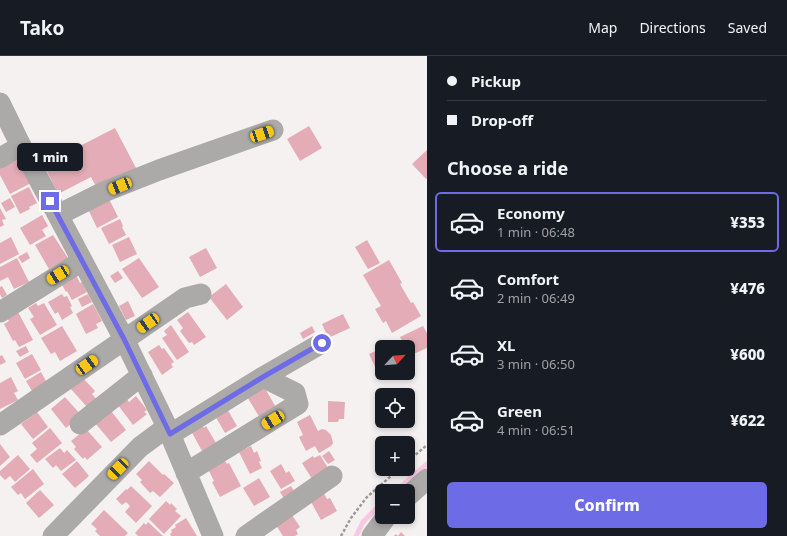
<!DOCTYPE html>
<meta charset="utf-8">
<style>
body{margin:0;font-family:"Noto Sans",sans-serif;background:#20242c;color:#f1f3f6;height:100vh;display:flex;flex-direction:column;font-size:15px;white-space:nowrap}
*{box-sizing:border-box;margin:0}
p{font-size:13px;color:#9ea1a6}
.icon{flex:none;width:22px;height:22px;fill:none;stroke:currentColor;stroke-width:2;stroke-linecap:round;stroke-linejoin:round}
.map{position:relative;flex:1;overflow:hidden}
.details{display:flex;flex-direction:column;background:#171b24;width:360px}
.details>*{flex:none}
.hud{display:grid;align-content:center;height:88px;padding:0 20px;background:#171b24}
.needle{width:26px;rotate:64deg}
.buttons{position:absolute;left:375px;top:284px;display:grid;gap:8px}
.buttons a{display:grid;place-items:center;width:40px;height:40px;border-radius:6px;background:#171b24;box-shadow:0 2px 6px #0003;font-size:20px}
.end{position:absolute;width:18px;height:18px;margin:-9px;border:5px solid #6d6be5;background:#fff;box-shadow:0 0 0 2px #fff}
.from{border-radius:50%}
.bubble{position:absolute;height:28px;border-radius:6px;background:#171b24;box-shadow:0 2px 6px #0003;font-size:13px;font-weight:800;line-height:28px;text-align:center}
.car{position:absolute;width:12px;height:24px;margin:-12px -6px;border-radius:5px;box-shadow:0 0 3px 1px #0007;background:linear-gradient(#f5c518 24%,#345 0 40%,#f5c518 0 76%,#345 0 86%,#f5c518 0)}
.hud b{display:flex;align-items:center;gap:14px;height:38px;font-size:15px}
.hud b+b{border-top:1px solid #363941}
.hud i{width:10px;height:10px;background:#f1f3f6}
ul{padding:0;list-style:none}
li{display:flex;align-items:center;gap:12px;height:60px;margin:0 8px 6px;padding:0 12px;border:2px solid transparent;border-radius:6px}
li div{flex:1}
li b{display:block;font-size:15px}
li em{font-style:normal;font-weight:800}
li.selected{border-color:#6d6be5}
li>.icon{width:36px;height:36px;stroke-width:1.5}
h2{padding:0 20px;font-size:18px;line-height:48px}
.action{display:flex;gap:8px;margin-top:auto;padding:8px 20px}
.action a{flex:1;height:46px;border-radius:6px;background:#6d6be5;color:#fff;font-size:16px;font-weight:800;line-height:46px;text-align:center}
header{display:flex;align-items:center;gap:24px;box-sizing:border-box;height:56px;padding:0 20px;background:#171b24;border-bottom:1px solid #363941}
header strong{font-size:19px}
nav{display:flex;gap:22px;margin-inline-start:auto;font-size:14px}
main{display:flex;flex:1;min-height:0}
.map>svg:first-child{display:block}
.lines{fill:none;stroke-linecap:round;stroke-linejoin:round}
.stream{stroke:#fac8e3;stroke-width:5}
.building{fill:#e3acb6}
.path{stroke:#9c9a99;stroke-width:2.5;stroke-dasharray:3 2;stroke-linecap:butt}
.minor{stroke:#abaaa9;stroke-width:21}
.route{stroke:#6d6be5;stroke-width:5}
</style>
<header>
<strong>Tako</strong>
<nav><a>Map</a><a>Directions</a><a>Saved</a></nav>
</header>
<main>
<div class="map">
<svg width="427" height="480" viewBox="0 0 427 480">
<rect width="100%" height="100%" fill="#f4f1f0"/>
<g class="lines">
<path class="stream" d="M396 435 427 408
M356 480 363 466 382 447"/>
</g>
<path class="building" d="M309 70 322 92 300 105 287 83Z
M115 72 136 112 97 132 91 121 58 138 44 109 50 106 48 102 72 89 74 93Z
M427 94V122L426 123 412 108Z
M18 104 31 127 10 138 0 119V109H8Z
M29 131 37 147 29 151 30 153 20 158 11 140Z
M10 142 15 151 6 156 1 147Z
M109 143 118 161 97 172 88 153Z
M0 152 6 163 2 164 4 169 0 171Z
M42 159 48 170 42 174 46 180 30 189 20 172Z
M120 163 123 170 122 171 126 179 109 188 101 172Z
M53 179 68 202 49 213 35 189Z
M11 181 19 198 0 208V187Z
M129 181 137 198 120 206 112 189Z
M367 184 380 207 368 213 355 191Z
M206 192 217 212 200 221 189 201Z
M27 196 30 202 22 207 18 201Z
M17 202 29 226 14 233 8 221 0 225V211Z
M139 202 159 231 142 242 122 213Z
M389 204 402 227 400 228 411 247 413 246 421 260 392 277 386 265 383 267 375 253 381 250 363 219Z
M118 215 123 222 115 227 110 220Z
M76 219 80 227 82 226 87 236 72 244 67 235 66 236 61 227Z
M226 228 243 251 227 264 209 241Z
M2 230 7 239 2 242 0 238V231Z
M62 238 64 241 67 240 72 250 70 251 73 257 62 264 58 256 55 258 48 246Z
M88 238 92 246 82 251 78 243Z
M128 245 135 260 126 264 119 250Z
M36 247 38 250 44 247 57 269 40 279 30 263 34 261 28 252Z
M93 248 102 265 96 268 98 272 86 278 76 258Z
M18 256 33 284 19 291 15 284 13 285 4 268 9 265 7 262Z
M188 256 206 281 194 289 192 286 189 287 180 275 183 272 177 264Z
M343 258 350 272 328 282 322 268Z
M171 269 189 296 177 304 162 282 167 279 164 275Z
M62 270 77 295 60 305 55 296 51 298 41 282Z
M312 270 315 276 303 283 300 277Z
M423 270 427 277V292L409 300 408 298V291H405L400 281Z
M394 287 395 291H385Z
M159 289 162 293 164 292 174 306 171 308 173 311 162 319 148 296Z
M26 290 29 296 20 301 16 295Z
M382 292V315L378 317 369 298Z
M32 298 41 314 25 323 16 307Z
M2 299 6 306 0 309V300Z
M41 316 47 327 32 335 26 325Z
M11 321 18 335 14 337 18 344 0 353V327Z
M82 321 95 335 92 338 97 344 88 352 70 332Z
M263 329 277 353 260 362 246 339Z
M136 340 147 354 144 356 147 358 133 369 118 349 126 342 129 346Z
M65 341 81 359 66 372 51 353Z
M328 345 345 346 344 363H339L338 366H328Z
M226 351 237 370 225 377 214 358Z
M111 355 126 374 111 386 95 367Z
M37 356 48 371 33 383 21 368Z
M310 359 318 375 322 373 326 374 331 379 333 387 331 390 319 397 315 390 306 395 299 381 303 379 297 366Z
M201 366 204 372 206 370 216 387 202 395 190 373Z
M50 372 62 387 37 407 30 399 37 393 32 387Z
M86 373 102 391 87 404 85 401 83 403 74 393 76 391 71 385Z
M0 388 10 401 0 410Z
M251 390 254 397 257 395 261 405 259 406 262 412 250 418 239 396Z
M60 392 64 397 67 394 76 404 61 415 56 409 53 412 45 403Z
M329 395 335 404 328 408 322 400Z
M18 399 30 413 15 426 10 420 5 424 0 419V415Z
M320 399 328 412 312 423 302 407 313 400 314 402Z
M223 402 227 408 229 407 241 430 220 441 212 426 214 425 207 411Z
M77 405 89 420 75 432 62 418Z
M149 405 163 419 164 418 174 427 160 441 153 435 150 437 140 426 142 424 136 418Z
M281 408 286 417 289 415 295 425 281 433 270 415Z
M33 413 44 428 25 443 21 437 18 439 11 431Z
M259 422 270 441 254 450 243 432Z
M131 430 152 450 136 467 125 456 130 450 126 446 122 449 116 443 126 433 127 434Z
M291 430 296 438 285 444 280 436Z
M40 434 54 449 39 462 26 447Z
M323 436 327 443 330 442 337 455 321 464 310 444Z
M166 445 170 449 171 447 177 453 175 455 181 460 164 478 149 463Z
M104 454 128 477 125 480H100L95 475 97 473 91 468Z
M292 459 300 471 296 474 298 478 295 480H283L274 466Z
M186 462 197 480H171L170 478 172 476 171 474 176 471 175 469Z
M148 466 163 480H138L135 477 144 467 146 469Z
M401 476 405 480H394L396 478 398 480Z"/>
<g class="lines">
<path class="path" d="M408 405 427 389
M341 480 351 462 367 441 399 413"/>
<path class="minor" d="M0 47 21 90 124 283 167 371 213 480
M0 102 21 90
M58 159 106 135 159 114 273 74
M0 256 82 205
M263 321 322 287
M80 368 142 319
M0 369 185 242 201 238
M171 378 263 321 295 337 298 348 186 417
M408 440 427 423
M53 480 140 391 167 371
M246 480 332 420
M372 480 386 461"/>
</g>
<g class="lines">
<path class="route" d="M50 145 124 283 170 378 263 321 322 287"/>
</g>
</svg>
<div class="buttons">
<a><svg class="needle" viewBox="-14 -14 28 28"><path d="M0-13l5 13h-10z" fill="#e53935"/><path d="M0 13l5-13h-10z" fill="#9ea1a6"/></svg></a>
<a><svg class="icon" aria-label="locate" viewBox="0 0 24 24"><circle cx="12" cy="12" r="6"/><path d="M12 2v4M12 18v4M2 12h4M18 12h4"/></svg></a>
<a>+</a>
<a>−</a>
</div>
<i class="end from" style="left:322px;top:287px"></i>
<i class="end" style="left:50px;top:145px"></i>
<div class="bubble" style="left:17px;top:87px;width:66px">1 min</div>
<i class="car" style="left:262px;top:78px;rotate:71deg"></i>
<i class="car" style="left:120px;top:130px;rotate:248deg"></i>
<i class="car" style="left:58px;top:219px;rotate:238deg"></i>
<i class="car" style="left:148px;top:267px;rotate:236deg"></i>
<i class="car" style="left:87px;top:309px;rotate:55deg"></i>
<i class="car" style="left:273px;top:364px;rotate:239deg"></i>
<i class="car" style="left:118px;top:413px;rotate:224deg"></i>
</div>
<section class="details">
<div class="hud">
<b><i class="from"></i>Pickup</b>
<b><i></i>Drop-off</b>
</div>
<h2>Choose a ride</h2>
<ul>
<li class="selected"><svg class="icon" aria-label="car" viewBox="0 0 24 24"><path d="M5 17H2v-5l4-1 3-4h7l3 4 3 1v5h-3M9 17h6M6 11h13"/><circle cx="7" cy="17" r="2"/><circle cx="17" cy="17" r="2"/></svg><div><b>Economy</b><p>1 min · 06:48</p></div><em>¥353</em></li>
<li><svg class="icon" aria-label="car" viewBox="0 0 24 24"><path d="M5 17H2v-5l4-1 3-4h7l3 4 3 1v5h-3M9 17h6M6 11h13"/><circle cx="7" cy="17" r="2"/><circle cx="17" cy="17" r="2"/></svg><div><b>Comfort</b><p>2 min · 06:49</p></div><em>¥476</em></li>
<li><svg class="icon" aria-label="car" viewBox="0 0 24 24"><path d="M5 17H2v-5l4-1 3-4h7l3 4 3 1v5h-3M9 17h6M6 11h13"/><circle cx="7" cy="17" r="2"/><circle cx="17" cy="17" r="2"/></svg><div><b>XL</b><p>3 min · 06:50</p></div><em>¥600</em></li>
<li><svg class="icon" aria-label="car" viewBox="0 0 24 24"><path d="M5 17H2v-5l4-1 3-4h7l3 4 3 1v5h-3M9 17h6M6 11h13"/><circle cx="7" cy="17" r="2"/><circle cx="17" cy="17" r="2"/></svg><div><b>Green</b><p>4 min · 06:51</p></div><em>¥622</em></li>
</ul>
<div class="action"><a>Confirm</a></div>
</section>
</main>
